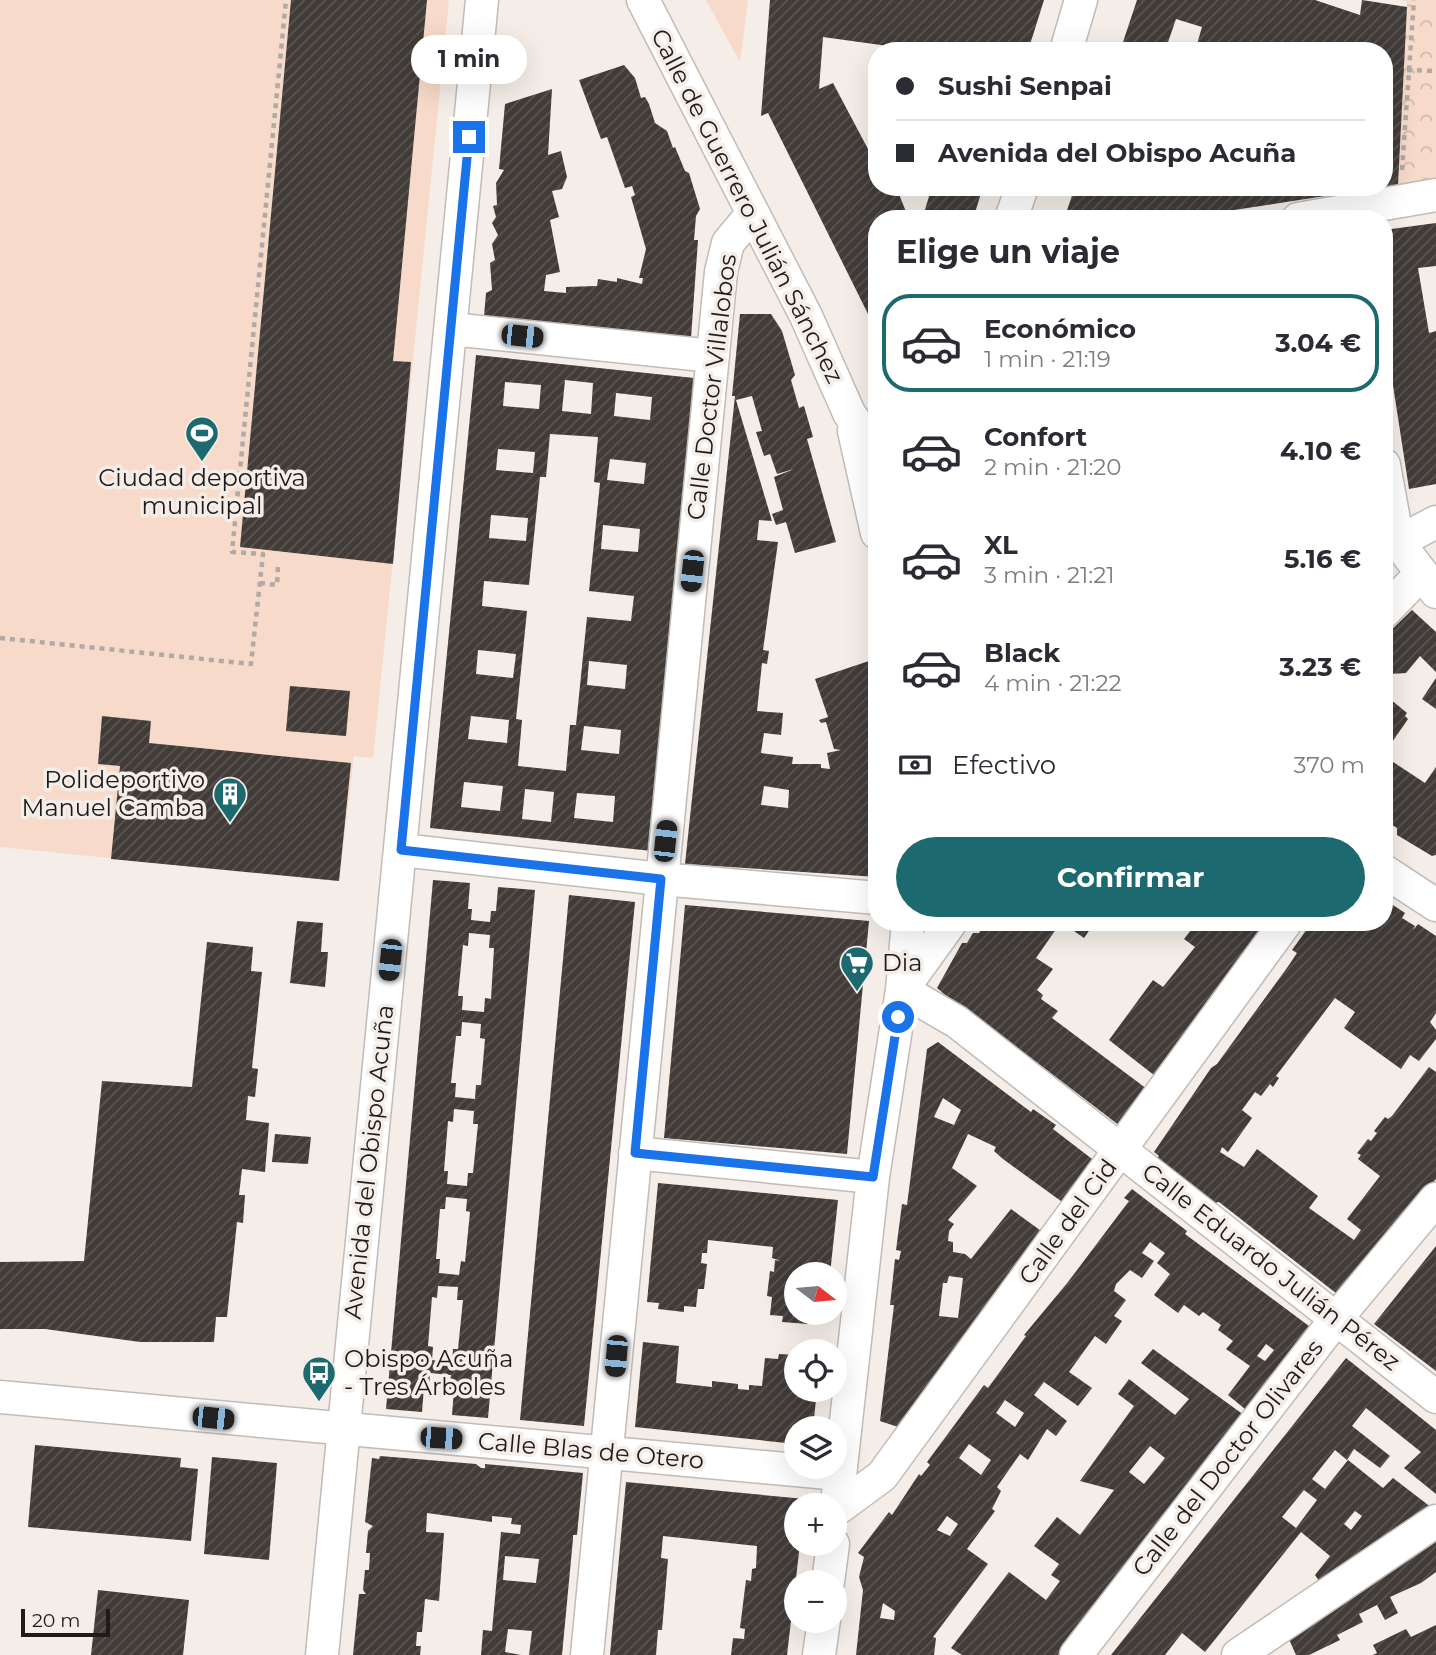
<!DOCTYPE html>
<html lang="es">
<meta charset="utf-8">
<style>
body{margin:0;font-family:Montserrat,sans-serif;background:#f2f2f3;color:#2b2b33;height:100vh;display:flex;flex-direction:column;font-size:26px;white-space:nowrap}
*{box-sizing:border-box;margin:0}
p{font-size:23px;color:#7c7c81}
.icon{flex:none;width:38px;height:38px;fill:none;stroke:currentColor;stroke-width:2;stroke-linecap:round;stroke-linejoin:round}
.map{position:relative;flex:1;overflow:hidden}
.side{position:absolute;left:868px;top:210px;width:525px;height:721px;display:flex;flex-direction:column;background:#fff;border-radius:28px;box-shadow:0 7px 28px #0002}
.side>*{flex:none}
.top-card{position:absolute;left:868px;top:42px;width:525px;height:154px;border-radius:28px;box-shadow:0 7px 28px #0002;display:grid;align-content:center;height:154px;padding:0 28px;background:#fff}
.needle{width:46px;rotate:106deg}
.tools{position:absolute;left:784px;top:1262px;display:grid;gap:14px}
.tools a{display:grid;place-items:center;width:63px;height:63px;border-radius:50%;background:#fff;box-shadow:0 7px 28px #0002;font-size:35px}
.scale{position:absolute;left:21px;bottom:18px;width:89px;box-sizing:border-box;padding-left:7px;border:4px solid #1e1b1a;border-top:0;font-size:19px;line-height:24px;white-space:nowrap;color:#1e1b1a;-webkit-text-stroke:5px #f4ede8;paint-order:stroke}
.end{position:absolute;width:32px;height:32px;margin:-16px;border:9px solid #1a73e8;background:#fff;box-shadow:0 0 0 4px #fff}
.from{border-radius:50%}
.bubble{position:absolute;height:49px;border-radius:24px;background:#fff;box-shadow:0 7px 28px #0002;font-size:23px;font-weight:700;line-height:49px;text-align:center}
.car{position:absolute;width:21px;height:42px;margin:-21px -10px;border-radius:9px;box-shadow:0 0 5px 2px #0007;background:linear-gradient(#222 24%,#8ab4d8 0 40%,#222 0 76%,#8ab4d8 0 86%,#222 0)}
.top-card b{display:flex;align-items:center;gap:24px;height:66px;font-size:26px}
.top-card b+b{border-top:2px solid #e1e1e2}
.top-card i{width:18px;height:18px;background:#2b2b33}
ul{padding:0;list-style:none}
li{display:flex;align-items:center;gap:21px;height:98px;margin:0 14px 10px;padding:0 14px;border:4px solid transparent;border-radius:28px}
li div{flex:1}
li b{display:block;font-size:26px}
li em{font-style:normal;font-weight:700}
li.selected{border-color:#1d6970}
li>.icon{width:63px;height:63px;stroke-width:1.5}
h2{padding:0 28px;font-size:32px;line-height:84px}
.pay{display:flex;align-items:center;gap:18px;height:77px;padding:0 28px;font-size:26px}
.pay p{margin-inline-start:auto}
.primary-button{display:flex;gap:14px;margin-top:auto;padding:14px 28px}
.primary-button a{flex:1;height:80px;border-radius:42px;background:#1d6970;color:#fff;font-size:28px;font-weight:700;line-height:80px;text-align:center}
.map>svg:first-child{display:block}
.green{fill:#f7dac9}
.park{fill:url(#park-crowns)}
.building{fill:url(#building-hatch);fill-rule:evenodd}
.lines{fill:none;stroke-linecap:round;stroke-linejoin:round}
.minor-casing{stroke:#c2bbb7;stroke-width:35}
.path{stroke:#b0aaa7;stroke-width:4.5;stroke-dasharray:5 5;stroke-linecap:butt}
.minor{stroke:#fff;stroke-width:32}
.route{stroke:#1a73e8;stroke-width:9}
.labels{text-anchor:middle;stroke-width:7;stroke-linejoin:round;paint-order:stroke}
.street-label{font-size:24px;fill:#1e1b1a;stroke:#f4ede8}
.poi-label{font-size:24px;fill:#1e1b1a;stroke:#f4ede8;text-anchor:start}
</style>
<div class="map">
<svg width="1436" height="1655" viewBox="0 0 1436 1655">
<defs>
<pattern id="park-crowns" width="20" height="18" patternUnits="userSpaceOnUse" patternTransform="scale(1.75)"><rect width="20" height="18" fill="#f7dac9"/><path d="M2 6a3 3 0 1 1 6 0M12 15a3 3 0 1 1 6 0" fill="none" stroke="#d3baac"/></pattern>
<pattern id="building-hatch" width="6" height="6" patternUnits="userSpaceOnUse" patternTransform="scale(1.75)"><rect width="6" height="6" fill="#423c39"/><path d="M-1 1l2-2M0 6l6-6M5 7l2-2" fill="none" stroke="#5a5553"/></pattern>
</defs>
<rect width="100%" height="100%" fill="#f4ede8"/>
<path class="green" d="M0 0H449L373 758 354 756 339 881 0 847Z
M706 0H748L740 62Z"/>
<path class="park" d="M1400 0H1436V195L1397 202 1407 2Z"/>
<path class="building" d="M291 0H427L393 361 411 362 393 564 240 547Z
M770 0H1044L1028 51H924L823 37 819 89 833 83 877 166V187H896L907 214 918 218 877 219V332L768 113 761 116Z
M1137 0H1315L1360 15 1362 0 1407 7 1398 185 1384 187V51H1195L1202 27 1176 19 1165 51H1120Z
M624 65 635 78 641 98 645 97 649 104 655 123 667 131 673 148 675 147 685 171 689 173 700 209 696 216 694 240H698L691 338 636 332 635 336 600 332V328L576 325V329L539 326 540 322 484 316 486 293 492 290 490 263 495 260 492 244 498 235 492 223 496 217 493 206 497 205 496 183 504 170 499 169 505 104 552 89 548 155 561 151 567 177 562 189 552 191 559 217 550 220 560 272 546 275 544 291 566 293V287L597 286 598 279 617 282V278L642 284 643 278H639L646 249 631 197 635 195 632 186 625 188 607 137 601 139 579 80Z
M932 187H983L973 219H922Z
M1075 187H1370L1371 189 1175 219H1064Z
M1436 223V266L1418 268 1429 333 1436 331V484L1409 489 1384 327V230Z
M740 314H771L782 331 795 375 791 380 799 408 804 406 813 437 807 439 836 542 795 553 786 522 776 525 772 514 783 510 774 477 794 469 777 474 770 454 764 456 756 432 762 431 752 396 736 400 772 521 759 520 757 540 778 542 763 650 769 651 767 664 762 663 757 711 783 713 781 735 764 733 761 753 793 757 792 764H821V768L830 769 827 753 841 750 834 749 826 722 821 723 819 720 828 717 815 679 869 661 871 667 874 666 877 877 685 864 735 396H732ZM764 786 789 790 788 808 761 805Z
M476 355 694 378 652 851 430 828ZM565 380 593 383 591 414 562 411ZM505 382 541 385 539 409 503 406ZM616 393 652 397 650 420 614 416ZM550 434 598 437 594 482 600 483 589 591 634 596 631 621 587 617 576 725H570L566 771 518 766 522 720 516 719 527 611 482 606 484 581 529 585 540 477H546ZM498 449 535 452 533 473 496 470ZM610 459 646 463 644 484 607 480ZM491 515 528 518 526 541 489 538ZM603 525 640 529 638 552 601 549ZM478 650 516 654 513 678 476 674ZM589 661 627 665 625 689 587 685ZM471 716 509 720 507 743 468 739ZM584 726 621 730 619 754 581 750ZM464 782 503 786 500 811 461 807ZM525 789 554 792 551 822 522 819ZM577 793 615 796 613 822 574 818Z
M1412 610 1436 632V672L1420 656 1406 673 1390 674 1384 681V637Z
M1436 678V709L1422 699Z
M290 686 350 691 346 736 286 731Z
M1384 694 1407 713 1405 716 1408 719 1384 754Z
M102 716 151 721 149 743 351 763 339 881 111 859 120 766 98 764Z
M1384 756 1425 783 1436 767V855L1432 856 1397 835V828L1384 820Z
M433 880 470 883 468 909H472L471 920 490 922 491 911H496L498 887 535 890 488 1418 452 1415 454 1390 449 1389 451 1375 430 1373 429 1387H424L422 1412 386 1409ZM469 933 490 935 489 948H494L491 999 485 998 484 1012 462 1010 463 996H458L463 945 468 946ZM462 1022 481 1024 480 1038 485 1039 481 1085H476L475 1099 455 1097 456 1083H451L456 1036H461ZM454 1109 474 1111 473 1124H478L473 1173H468L467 1186 447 1184 448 1171H444L448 1121 453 1122ZM446 1197 467 1199 466 1211 470 1212 465 1262 461 1261 459 1275 439 1273 440 1259H436L440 1209H445ZM438 1286 458 1287 457 1300H463L458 1349H453L452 1362 432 1360 433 1347 428 1346 432 1297 437 1298Z
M569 895 635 902 584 1426 520 1420Z
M1384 899 1405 913 1402 918 1415 926 1413 930 1418 924 1436 936V1013L1430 1022 1436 1030V1039L1419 1061 1410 1055 1401 1069 1344 1028 1355 1012 1335 998 1276 1076 1279 1078 1273 1087 1270 1084 1261 1096 1255 1092 1242 1110 1252 1118 1228 1152 1222 1147 1220 1152 1244 1167 1257 1149 1318 1196 1309 1208 1354 1240 1361 1230 1347 1219 1380 1176 1358 1159 1361 1155 1357 1153 1368 1139 1371 1141 1377 1133 1374 1131 1385 1117 1388 1119 1392 1116 1429 1067 1436 1072V1179L1341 1297 1219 1202 1214 1203 1157 1158 1159 1156 1154 1152 1211 1068 1217 1064 1289 965 1297 953 1292 950 1312 922H1384Z
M685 905 869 921 847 1154 664 1138Z
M297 921 323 923 321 952H328L325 987 290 983Z
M986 922H1095L1084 938 1061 922 1036 958 1053 969 1037 990 1043 995 1041 999 1058 1011 1052 1018 1147 1089 1120 1126 1022 1051 989 1031V1026L983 1027 937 988 962 943H967L973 933H979Z
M1197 922H1273L1159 1079 1109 1040 1153 980 1163 987 1195 947 1184 939Z
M207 942 253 947 251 971 262 972 252 1068 258 1069 255 1097 248 1096 246 1120 269 1123 265 1172 242 1169 239 1195H245L243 1223 237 1222 227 1317H216L214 1342H140L45 1329H0V1262L84 1261 102 1081 192 1087Z
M938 1042 1031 1112 1033 1109 1056 1125 1053 1129 1096 1162 1065 1204 1003 1159 994 1151 996 1147 968 1134 952 1168 977 1186 948 1220 954 1224 949 1231 948 1241 953 1242V1252L965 1254 971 1259 1011 1209 1044 1233 898 1427 880 1421 894 1305H890L895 1259 899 1260 901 1251 896 1250 902 1204 907 1205 927 1049ZM943 1098 961 1110 954 1125 934 1117ZM949 1276 963 1278 958 1318 939 1316 943 1283H947Z
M275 1134 311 1137 308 1164 272 1162Z
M658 1183 838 1200 830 1274H796V1312H826L825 1320 808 1318V1324L782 1322 783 1316 770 1315 772 1297 767 1296 770 1271 774 1272 775 1260 781 1261 772 1258 773 1247 708 1240 707 1253H702L701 1263 707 1264 704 1289H698L696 1307 684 1306V1312L658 1309 659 1303 647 1302Z
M1132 1189 1187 1231 1185 1234 1317 1332 1251 1414 1228 1395 1250 1366 1226 1349 1233 1341 1218 1330 1221 1325 1203 1312 1199 1316 1184 1305 1178 1313 1154 1295 1170 1274 1157 1263 1165 1253 1150 1242 1142 1253 1154 1261 1142 1278 1130 1270 1116 1284 1114 1291 1126 1300 1114 1316 1122 1321 1106 1344 1095 1336 1069 1372 1092 1388 1078 1406 1044 1382 1034 1395 1067 1421 1056 1436 1047 1429 1028 1460 1020 1454 997 1487 1001 1491 992 1509 995 1511 967 1549 988 1564 933 1637 936 1638 934 1655H856L863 1590 859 1577 864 1557 858 1553 889 1512 892 1515 919 1474 921 1476 930 1465 927 1462 984 1385 988 1388 1026 1336 1024 1335 1068 1282 1129 1201 1124 1198ZM1266 1344 1274 1350 1265 1361 1257 1356ZM1005 1400 1024 1413 1015 1427 996 1413ZM969 1444 991 1460 981 1475 959 1458ZM947 1516 958 1524 950 1536 937 1530ZM883 1603 895 1611 894 1620 880 1618Z
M1436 1246V1371L1374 1324Z
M643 1342 679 1346 676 1383 712 1387V1381L738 1384V1389L749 1390V1385L762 1386 765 1358 778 1359 779 1354 796 1355V1390H817L813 1428H796V1444L635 1427Z
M1153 1349 1248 1418 1058 1655H962L951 1648 1009 1572 1046 1600 1060 1581 1051 1575 1059 1564 1034 1546 1057 1517 1080 1535 1114 1490 1080 1481 1134 1406 1118 1394 1129 1379 1175 1415 1189 1399 1141 1363ZM1150 1446 1165 1458 1144 1484 1129 1472Z
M1346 1358 1436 1430V1494L1404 1468 1421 1452 1366 1408 1352 1426 1390 1456 1380 1468 1354 1449 1347 1460 1335 1450 1312 1479 1325 1489 1348 1460 1383 1488 1393 1478 1436 1511 1325 1590 1315 1575 1330 1556 1301 1532 1205 1652 1182 1633 1165 1655H1111ZM1304 1490 1317 1500 1296 1528 1282 1517ZM1355 1511 1362 1516 1351 1530 1344 1524Z
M35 1445 181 1458 180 1467 198 1469 191 1541 28 1527Z
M380 1456 476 1464 481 1468H485V1464L583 1473 577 1535H573V1539L562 1655H529L532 1631 508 1629 505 1652 521 1655H481L483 1630 492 1631 501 1532 520 1534 521 1525 511 1524 512 1518 492 1516V1522L427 1513 426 1532 444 1533 439 1601 425 1599 422 1632H417L416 1646H421L420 1655H353L359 1594H366L363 1590 365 1570H369L370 1553H366L368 1531 373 1526 365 1522 372 1458 379 1459ZM505 1556 539 1559 536 1583 503 1580Z
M212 1457 277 1463 269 1560 204 1554Z
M626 1482 805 1499 804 1505H796V1544H800L787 1655H731L733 1638 744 1639 745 1629 740 1628 746 1580 751 1581 752 1569 756 1568 757 1546 663 1536 661 1558 668 1559 662 1630H658L656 1655H610Z
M1436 1535V1572L1421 1583 1390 1597 1398 1613 1385 1620 1377 1605 1359 1614 1363 1622 1337 1635 1340 1640 1309 1655H1296L1288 1637Z
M98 1590 189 1600 183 1655H91Z
M1436 1625V1655H1373L1377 1653 1373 1645 1406 1629 1411 1637Z"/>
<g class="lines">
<g class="minor-casing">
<path id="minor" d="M643 0 806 316 849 413 877 455
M1066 51 1081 0
M1011 219 1022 187
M1298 219 1436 195
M451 329 713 356
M854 431 877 533
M1384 465 1398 542 1436 592
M1398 542 1436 522
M1384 612 1420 575
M401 850 661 879 877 898
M1384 871 1436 905
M951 922 902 990 957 1022 1436 1397
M635 1153 873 1177
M0 1397 839 1474
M838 1494 873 1177 902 990 908 922
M837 1509 882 1476 1286 922
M828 1582 833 1544
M322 1655 482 0
M587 1655 721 272 728 243 752 214
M819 1655 824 1620
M1076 1655 1336 1319 1436 1199
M1238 1655 1436 1521"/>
</g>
<path class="path" d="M1407 70 1436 71
M1402 170 1414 0
M260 583 277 585 278 567
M0 638 251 664 263 554 232 552 286 0"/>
<use href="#minor" class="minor"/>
</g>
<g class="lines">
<path class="route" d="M469 137 401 850 661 879 635 1153 873 1177 898 1017"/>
</g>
<defs>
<g id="stadium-pin" transform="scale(1.75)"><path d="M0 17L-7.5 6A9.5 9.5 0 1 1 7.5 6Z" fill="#1d6970" stroke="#f4ede8"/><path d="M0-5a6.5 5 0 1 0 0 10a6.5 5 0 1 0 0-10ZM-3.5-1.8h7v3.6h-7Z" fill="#fff"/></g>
<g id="building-pin" transform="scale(1.75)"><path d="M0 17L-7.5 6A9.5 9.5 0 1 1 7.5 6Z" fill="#1d6970" stroke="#f4ede8"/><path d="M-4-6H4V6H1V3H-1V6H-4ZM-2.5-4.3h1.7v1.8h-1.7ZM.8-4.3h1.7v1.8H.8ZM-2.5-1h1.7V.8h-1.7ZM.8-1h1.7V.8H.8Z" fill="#fff"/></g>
<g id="supermarket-pin" transform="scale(1.75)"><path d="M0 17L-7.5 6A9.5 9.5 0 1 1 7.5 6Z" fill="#1d6970" stroke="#f4ede8"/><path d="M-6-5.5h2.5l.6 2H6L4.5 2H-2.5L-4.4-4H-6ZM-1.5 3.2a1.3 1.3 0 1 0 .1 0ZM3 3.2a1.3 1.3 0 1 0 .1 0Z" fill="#fff"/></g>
<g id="bus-pin" transform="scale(1.75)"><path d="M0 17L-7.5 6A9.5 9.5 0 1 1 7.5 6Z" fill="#1d6970" stroke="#f4ede8"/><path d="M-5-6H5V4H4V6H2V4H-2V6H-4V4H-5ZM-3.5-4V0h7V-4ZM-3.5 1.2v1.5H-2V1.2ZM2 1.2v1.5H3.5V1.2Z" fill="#fff"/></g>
</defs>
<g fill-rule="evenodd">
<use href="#stadium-pin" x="202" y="433"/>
<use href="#building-pin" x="230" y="794"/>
<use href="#supermarket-pin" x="857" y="963"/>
<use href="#bus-pin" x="319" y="1373"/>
</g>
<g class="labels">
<g class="street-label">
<text transform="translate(747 206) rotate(63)" y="8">Calle de Guerrero Julián Sánchez</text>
<text transform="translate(712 387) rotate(-83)" y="8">Calle Doctor Villalobos</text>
<text transform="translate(369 1162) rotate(-84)" y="8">Avenida del Obispo Acuña</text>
<text transform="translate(1068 1222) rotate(-54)" y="8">Calle del Cid</text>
<text transform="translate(1271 1267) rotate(38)" y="8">Calle Eduardo Julián Pérez</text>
<text transform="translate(591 1451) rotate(5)" y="8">Calle Blas de Otero</text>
<text transform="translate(1228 1458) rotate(-52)" y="8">Calle del Doctor Olivares</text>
</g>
<g class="poi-label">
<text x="202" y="486" text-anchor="middle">Ciudad deportiva<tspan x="202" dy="28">municipal</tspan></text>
<text x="205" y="788" text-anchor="end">Polideportivo<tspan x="205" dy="28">Manuel Camba</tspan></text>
<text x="882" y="971">Dia</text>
<text x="344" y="1367">Obispo Acuña<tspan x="344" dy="28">- Tres Árboles</tspan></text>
</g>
</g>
</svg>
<div class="tools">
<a><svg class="needle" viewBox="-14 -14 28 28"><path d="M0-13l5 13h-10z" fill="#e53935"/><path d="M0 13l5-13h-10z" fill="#7c7c81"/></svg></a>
<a><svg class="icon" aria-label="locate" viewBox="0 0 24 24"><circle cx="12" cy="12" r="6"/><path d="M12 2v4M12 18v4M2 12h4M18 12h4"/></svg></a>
<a><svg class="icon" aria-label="layers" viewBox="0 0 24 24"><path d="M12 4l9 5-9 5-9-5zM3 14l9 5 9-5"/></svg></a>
<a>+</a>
<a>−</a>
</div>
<div class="scale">20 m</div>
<i class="end from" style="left:898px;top:1017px"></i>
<i class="end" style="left:469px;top:137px"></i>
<div class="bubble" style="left:411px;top:35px;width:116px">1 min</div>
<i class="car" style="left:522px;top:336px;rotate:96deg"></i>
<i class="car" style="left:692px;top:571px;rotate:186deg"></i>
<i class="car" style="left:665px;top:841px;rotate:6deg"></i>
<i class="car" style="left:390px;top:960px;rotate:186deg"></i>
<i class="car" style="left:616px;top:1356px;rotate:185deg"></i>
<i class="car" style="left:213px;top:1418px;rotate:96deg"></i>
<i class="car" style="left:441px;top:1438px;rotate:94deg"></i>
<div class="top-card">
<b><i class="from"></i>Sushi Senpai</b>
<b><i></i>Avenida del Obispo Acuña</b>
</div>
<section class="side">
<h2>Elige un viaje</h2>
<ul>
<li class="selected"><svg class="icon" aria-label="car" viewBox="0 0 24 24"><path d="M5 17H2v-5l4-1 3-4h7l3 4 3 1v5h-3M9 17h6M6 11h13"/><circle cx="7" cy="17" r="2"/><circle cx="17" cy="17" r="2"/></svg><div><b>Económico</b><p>1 min · 21:19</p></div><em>3.04 €</em></li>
<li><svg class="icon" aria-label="car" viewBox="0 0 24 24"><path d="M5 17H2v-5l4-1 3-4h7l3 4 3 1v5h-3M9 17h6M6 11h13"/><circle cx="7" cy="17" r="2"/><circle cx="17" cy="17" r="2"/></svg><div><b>Confort</b><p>2 min · 21:20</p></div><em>4.10 €</em></li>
<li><svg class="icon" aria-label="car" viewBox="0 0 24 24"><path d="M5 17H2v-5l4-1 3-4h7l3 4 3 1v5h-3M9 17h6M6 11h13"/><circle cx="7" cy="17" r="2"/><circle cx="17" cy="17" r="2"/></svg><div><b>XL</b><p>3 min · 21:21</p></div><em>5.16 €</em></li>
<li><svg class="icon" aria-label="car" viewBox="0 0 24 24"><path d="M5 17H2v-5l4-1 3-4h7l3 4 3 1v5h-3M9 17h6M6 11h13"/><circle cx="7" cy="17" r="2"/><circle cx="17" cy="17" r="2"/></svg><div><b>Black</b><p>4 min · 21:22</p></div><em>3.23 €</em></li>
</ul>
<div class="pay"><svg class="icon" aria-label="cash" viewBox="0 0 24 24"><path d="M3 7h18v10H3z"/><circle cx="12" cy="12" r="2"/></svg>Efectivo<p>370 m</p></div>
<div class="primary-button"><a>Confirmar</a></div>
</section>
</div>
